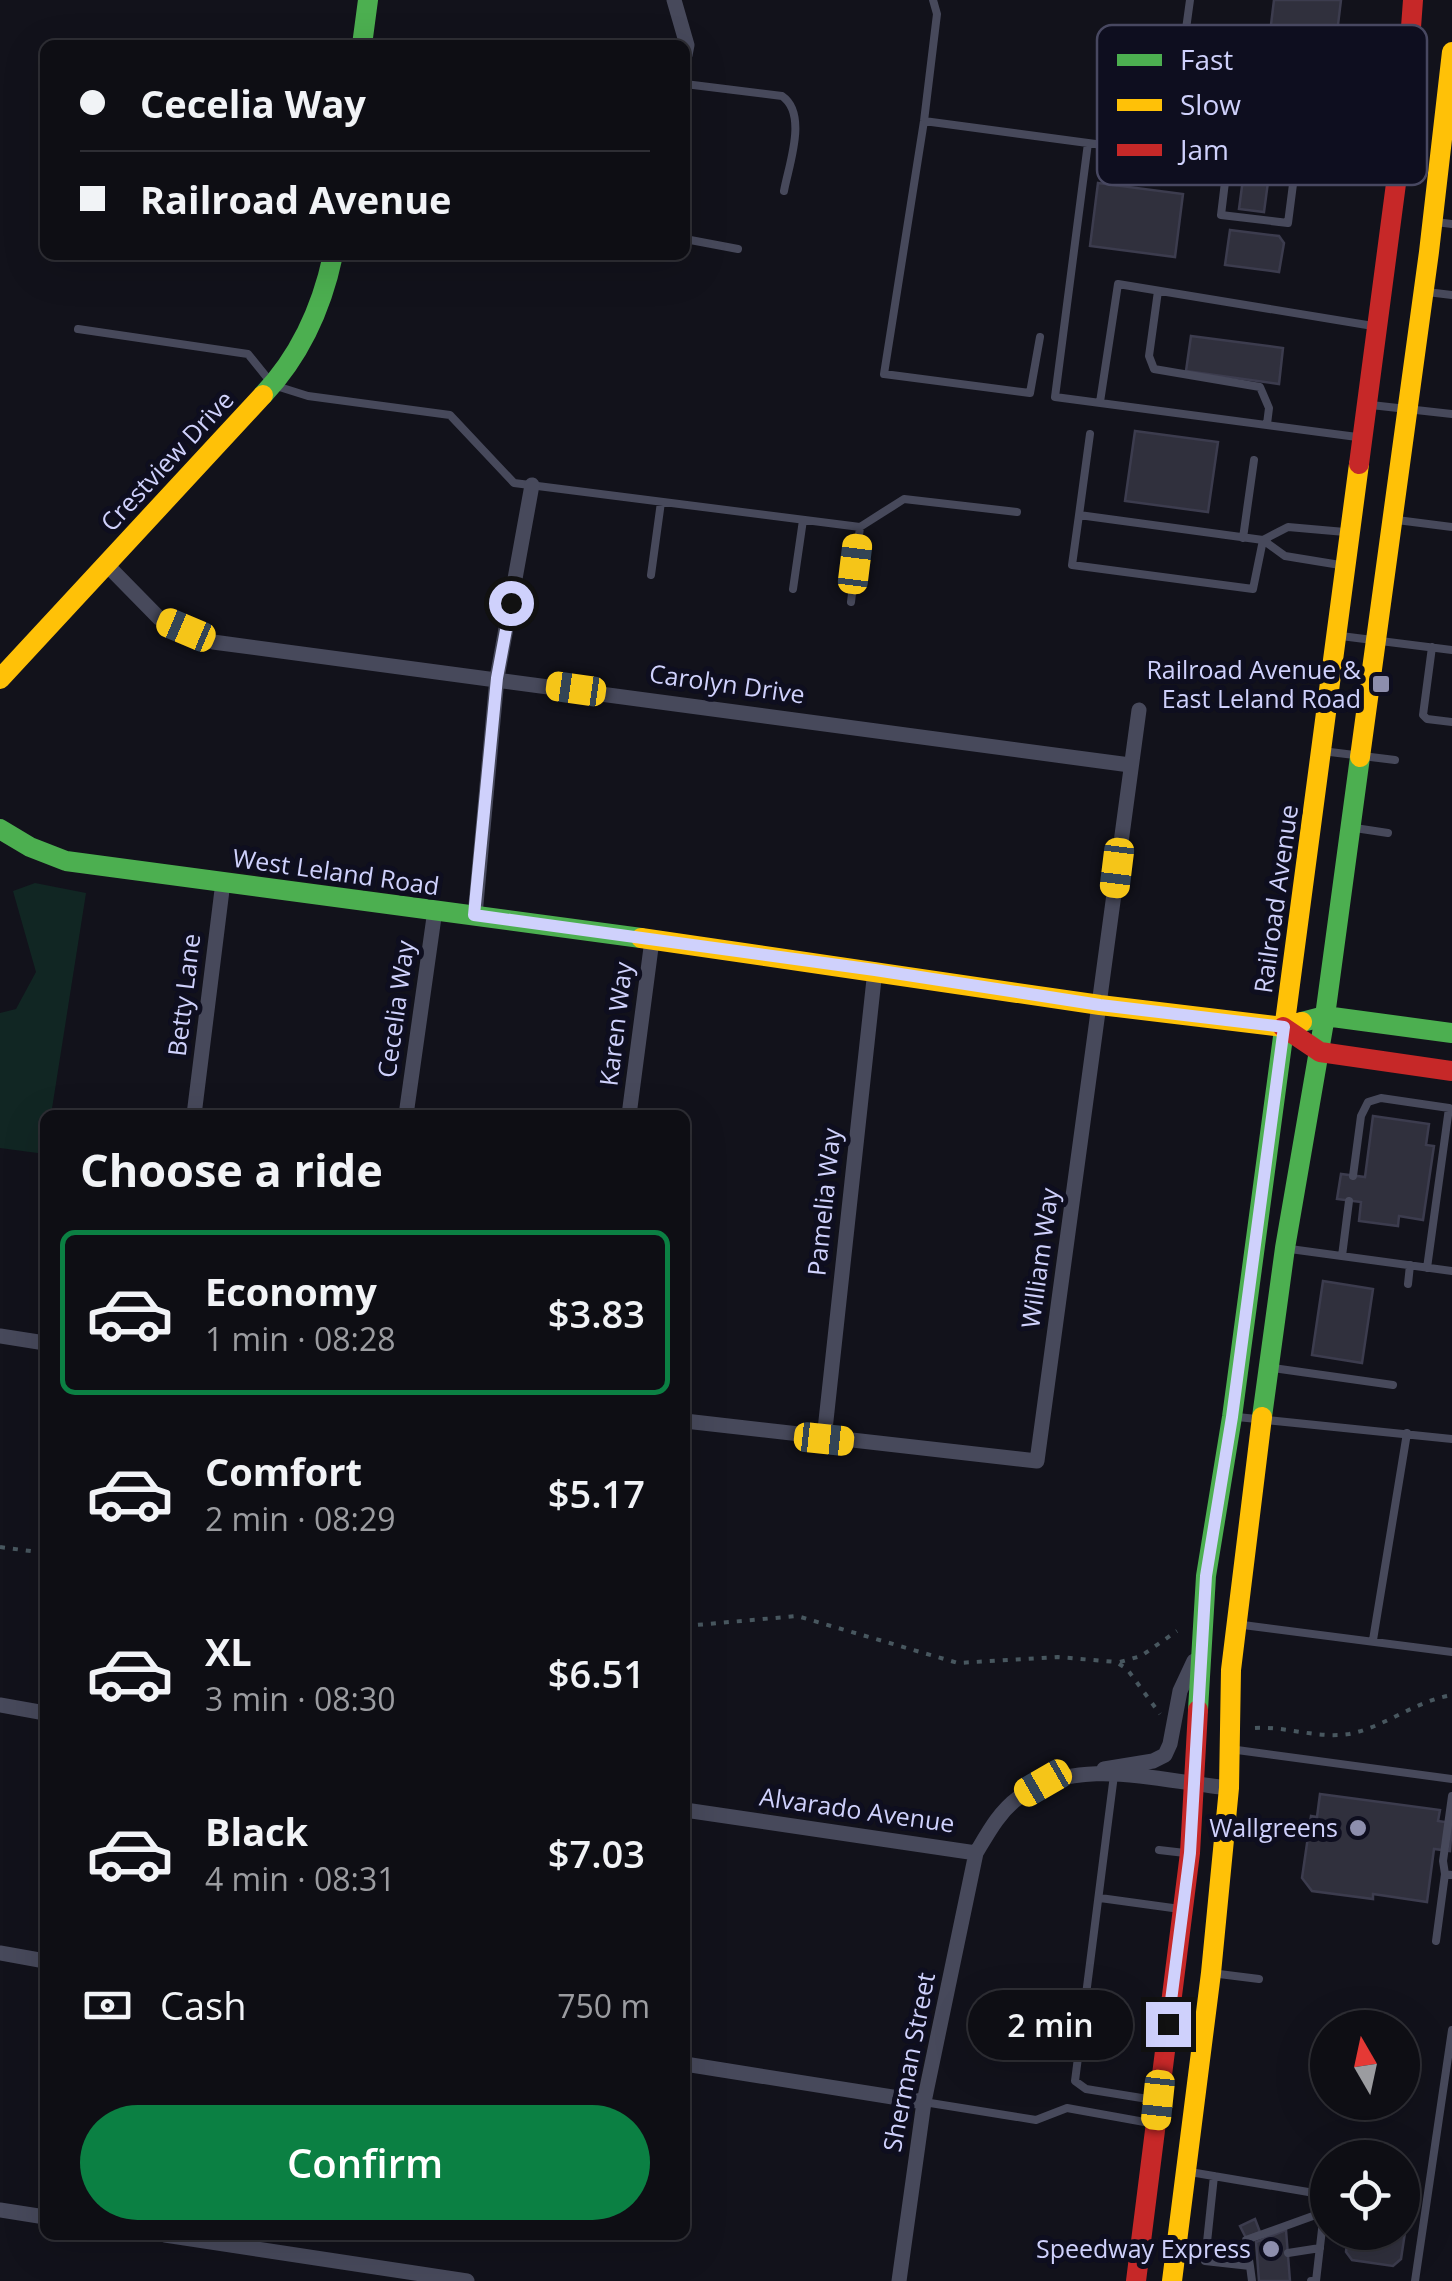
<!DOCTYPE html>
<meta charset="utf-8">
<style>
body{margin:0;font-family:"Open Sans",sans-serif;background:#1c1c22;color:#f1f3f6;height:100vh;display:flex;flex-direction:column;font-size:38px;white-space:nowrap}
*{box-sizing:border-box;margin:0}
p{font-size:32px;color:#9b9ca0}
.icon{flex:none;width:55px;height:55px;fill:none;stroke:currentColor;stroke-width:2;stroke-linecap:round;stroke-linejoin:round}
.map{position:relative;flex:1;overflow:hidden}
.panel{position:absolute;left:40px;top:1110px;width:650px;height:1130px;display:flex;flex-direction:column;background:#0e0e14;border-radius:15px;box-shadow:0 10px 40px #0002,0 0 0 2px #2e2e34}
.panel>*{flex:none}
.banner{position:absolute;left:40px;top:40px;width:650px;height:220px;border-radius:15px;box-shadow:0 10px 40px #0002,0 0 0 2px #2e2e34;display:grid;align-content:center;height:220px;padding:0 40px;background:#0e0e14}
.needle{width:65px;rotate:351deg}
.controls{position:absolute;left:1310px;top:2010px;display:grid;gap:20px}
.controls a{display:grid;place-items:center;width:110px;height:110px;border-radius:50%;background:#0e0e14;box-shadow:0 10px 40px #0002,0 0 0 2px #2e2e34;font-size:50px}
.end{position:absolute;width:45px;height:45px;margin:-22px;border:12px solid #cfd1fc;background:#111;box-shadow:0 0 0 5px #111}
.from{border-radius:50%}
.bubble{position:absolute;height:70px;border-radius:35px;background:#0e0e14;box-shadow:0 10px 40px #0002,0 0 0 2px #2e2e34;font-size:32px;font-weight:600;line-height:70px;text-align:center}
.car{position:absolute;width:30px;height:60px;margin:-30px -15px;border-radius:12px;box-shadow:0 0 8px 2px #0007;background:linear-gradient(#f5c518 24%,#345 0 40%,#f5c518 0 76%,#345 0 86%,#f5c518 0)}
.banner b{display:flex;align-items:center;gap:35px;height:95px;font-size:38px}
.banner b+b{border-top:2px solid #2e2e34}
.banner i{width:25px;height:25px;background:#f1f3f6}
ul{padding:0;list-style:none}
li{display:flex;align-items:center;gap:30px;height:165px;margin:0 20px 15px;padding:0 20px;border:5px solid transparent;border-radius:15px}
li div{flex:1}
li b{display:block;font-size:38px}
li em{font-style:normal;font-weight:600}
li.selected{border-color:#0b8043}
li>.icon{width:90px;height:90px;stroke-width:1.5}
h2{padding:0 40px;font-size:45px;line-height:120px}
.pay{display:flex;align-items:center;gap:25px;height:110px;padding:0 40px;font-size:38px}
.pay p{margin-inline-start:auto}
.button{display:flex;gap:20px;margin-top:auto;padding:20px 40px}
.button a{flex:1;height:115px;border-radius:60px;background:#0b8043;color:#fff;font-size:40px;font-weight:600;line-height:115px;text-align:center}
.map>svg:first-child{display:block}
.green{fill:#112623}
.building{fill:#30303d;stroke:#3c3c4e;stroke-width:2.5}
.lines{fill:none;stroke-linecap:round;stroke-linejoin:round}
.path{stroke:#48575f;stroke-width:4;stroke-dasharray:5 8;stroke-linecap:butt}
.lane{stroke:#47495b;stroke-width:8}
.street{stroke:#47495b;stroke-width:15}
.fast{stroke:#4caf50;stroke-width:20}
.slow{stroke:#ffc107;stroke-width:20}
.jam{stroke:#c62828;stroke-width:20}
.route{stroke:#cfd1fc;stroke-width:12}
.poi-dot{fill:#8d8ead;stroke:#0e0e1f;stroke-width:4}
.labels{text-anchor:middle;stroke-width:10;stroke-linejoin:round;paint-order:stroke}
.street-label{font-size:25px;fill:#cfd1fc;stroke:#0e0e1f}
.poi-label{font-size:25px;fill:#cfd1fc;stroke:#0e0e1f;text-anchor:end}
.key{fill:#0e0e1f;stroke:#484861;stroke-width:2.5}
.key-label{font-size:28px;fill:#cfd1fc}
</style>
<div class="map">
<svg width="1452" height="2281" viewBox="0 0 1452 2281">
<rect width="100%" height="100%" fill="#12121b"/>
<path class="green" d="M35 883 86 893 51 1115H45V1154L0 1148V1013L16 1009 36 972 13 891Z"/>
<path class="building" d="M1274 0H1341L1332 74 1266 66Z
M1247 149 1272 152 1264 212 1239 209Z
M1098 183 1183 194 1175 257 1090 246Z
M1230 230 1279 236 1284 243 1279 272 1225 265Z
M1191 336 1283 348 1279 384 1186 371Z
M1135 431 1218 442 1208 512 1125 501Z
M1373 1116 1429 1124 1426 1145 1434 1146 1423 1220 1399 1216 1398 1226 1359 1221 1361 1202 1337 1199 1341 1174 1365 1177Z
M1323 1281 1373 1289 1362 1363 1312 1355Z
M1320 1794 1440 1810 1438 1821 1452 1823 1450 1851 1434 1849 1427 1902 1373 1894V1899L1312 1891 1302 1878 1311 1816 1317 1817Z
M1402 2184 1412 2186 1401 2259 1393 2266 1352 2260 1346 2252 1348 2232H1402Z
M1255 2219 1260 2232 1246 2238 1240 2226Z
M1286 2230 1290 2281H1259L1256 2242Z"/>
<g class="lines">
<path class="path" d="M0 1547 45 1553
M685 1626 797 1616 958 1663 1058 1657 1116 1662 1127 1669 1160 1714
M1120 1662 1141 1656 1177 1631
M1255 1728C1286 1726 1317 1739 1349 1734 1385 1727 1415 1701 1452 1695"/>
<path class="lane" d="M933 0 937 14 924 121 884 374 1030 393 1040 337
M685 84 782 96C808 114 789 164 784 191
M1176 109 1301 122 1333 115 1399 123
M1233 116 1221 215 1288 223 1301 122
M924 121 1155 152 1171 138 1190 0
M1301 122 1329 147 1392 152
M1088 143 1055 397 1357 437
M1436 222 1452 224
M685 239 738 249
M484 257V255
M1158 291 1149 356 1154 369 1260 387 1269 408 1267 424
M1427 292 1452 295
M78 329 248 354 273 385 308 396 450 415 514 483 860 527 904 499 1017 512
M1100 402 1118 284 1373 326
M1371 405 1452 414
M1079 515 1090 434
M1397 520 1452 527
M1243 538 1254 460
M1263 540 1253 589 1072 565 1079 515 1263 540 1285 556 1340 565
M1263 540 1288 527 1345 532
M651 575 661 502
M793 589 803 520
M851 602 860 527
M1341 636 1452 650
M1432 647 1423 715 1427 719 1452 722
M1330 752 1395 760
M1355 828 1388 833
M1353 1176 1361 1116 1368 1102 1381 1098 1449 1108 1427 1268
M1290 1249 1452 1271
M1342 1256 1349 1201
M1408 1284 1410 1265
M1273 1368 1393 1385
M1237 1417 1452 1439
M1243 1625 1452 1652
M1373 1640 1407 1433
M1237 1750 1452 1779
M1114 1775 1075 2081 1086 2089 1154 2100
M1159 1850 1185 1853
M1445 1874 1443 1861 1452 1796
M1100 1898 1180 1909
M1436 1941 1445 1874 1452 1875
M1219 1974 1259 1979
M924 2102 1036 2120 1067 2108 1150 2123
M1190 2172 1326 2195 1316 2281H1311
M1214 2176 1205 2261 1250 2266 1252 2281
M1288 2253 1320 2248
M1250 2266 1246 2240 1324 2212
M1415 2281 1452 2030"/>
<path class="street" d="M674 0 687 45 685 55
M106 564 159 618 213 642 1130 765
M475 915 497 678 532 485
M194 1115 223 882
M406 1115 435 910
M629 1115 652 940
M0 1336 45 1343
M685 1421 1037 1461 1139 710
M824 1439 875 970
M0 1705 45 1713
M1104 1769 1153 1761 1165 1755 1170 1744 1180 1691 1194 1661
M685 1810 976 1853C988 1833 999 1812 1018 1798 1076 1754 1163 1782 1229 1788
M0 1953 45 1961
M685 2064 924 2102
M0 2210 45 2217
M165 2235 467 2281
M899 2281 924 2102 976 1853"/>
<path class="fast" d="M362 45 368 0
M263 395C300 356 322 307 333 255
M0 829 30 847 66 861 641 938
M1302 1022 1325 1016 1452 1033
M1262 1417 1285 1248 1325 1016 1360 757
M1198 1710 1206 1576 1232 1417 1285 1022"/>
<path class="slow" d="M0 679 263 395
M1360 757 1429 252 1452 52
M641 938 1100 1005 1283 1027 1302 1022
M1285 1022 1359 464
M1172 2281 1211 1973 1229 1788 1231 1670 1262 1417"/>
<path class="jam" d="M1359 464 1404 123 1413 0
M1283 1027 1320 1052 1452 1071
M1136 2281 1190 1853 1198 1710"/>
</g>
<g class="lines">
<path class="route" d="M511 603 497 678 474 915 875 970 1100 1005 1284 1027 1232 1417 1206 1576 1190 1853 1168 2024"/>
</g>
<g class="poi-dot">
<rect x="1371" y="674" width="20" height="20" rx="5"/>
<circle cx="1358" cy="1828" r="10"/>
<circle cx="1271" cy="2249" r="10"/>
</g>
<g class="labels">
<g class="street-label">
<text transform="translate(167 461) rotate(-47)" y="9">Crestview Drive</text>
<text transform="translate(727 684) rotate(8)" y="9">Carolyn Drive</text>
<text transform="translate(336 872) rotate(8)" y="9">West Leland Road</text>
<text transform="translate(1276 899) rotate(-82)" y="9">Railroad Avenue</text>
<text transform="translate(184 995) rotate(-83)" y="9">Betty Lane</text>
<text transform="translate(396 1009) rotate(-82)" y="9">Cecelia Way</text>
<text transform="translate(616 1024) rotate(-83)" y="9">Karen Way</text>
<text transform="translate(824 1202) rotate(-84)" y="9">Pamelia Way</text>
<text transform="translate(1040 1258) rotate(-82)" y="9">William Way</text>
<text transform="translate(857 1810) rotate(8)" y="9">Alvarado Avenue</text>
<text transform="translate(909 2062) rotate(-79)" y="9">Sherman Street</text>
</g>
<g class="poi-label">
<text x="1361" y="679">Railroad Avenue &amp;<tspan x="1361" dy="29">East Leland Road</tspan></text>
<text x="1338" y="1837">Wallgreens</text>
<text x="1251" y="2258">Speedway Express</text>
</g>
</g>
<rect x="1097" y="25" width="330" height="160" rx="15" class="key"/>
<rect x="1117" y="54" width="45" height="12" fill="#4caf50"/>
<rect x="1117" y="99" width="45" height="12" fill="#ffc107"/>
<rect x="1117" y="144" width="45" height="12" fill="#c62828"/>
<g class="key-label">
<text x="1180" y="70">Fast</text>
<text x="1180" y="115">Slow</text>
<text x="1180" y="160">Jam</text>
</g>
</svg>
<div class="controls">
<a><svg class="needle" viewBox="-14 -14 28 28"><path d="M0-13l5 13h-10z" fill="#e53935"/><path d="M0 13l5-13h-10z" fill="#9b9ca0"/></svg></a>
<a><svg class="icon" aria-label="locate" viewBox="0 0 24 24"><circle cx="12" cy="12" r="6"/><path d="M12 2v4M12 18v4M2 12h4M18 12h4"/></svg></a>
</div>
<i class="end from" style="left:511px;top:603px"></i>
<i class="end" style="left:1168px;top:2024px"></i>
<div class="bubble" style="left:968px;top:1990px;width:165px">2 min</div>
<i class="car" style="left:855px;top:564px;rotate:7deg"></i>
<i class="car" style="left:186px;top:630px;rotate:293deg"></i>
<i class="car" style="left:576px;top:689px;rotate:278deg"></i>
<i class="car" style="left:1117px;top:868px;rotate:187deg"></i>
<i class="car" style="left:824px;top:1439px;rotate:96deg"></i>
<i class="car" style="left:1043px;top:1783px;rotate:240deg"></i>
<i class="car" style="left:1158px;top:2100px;rotate:186deg"></i>
<div class="banner">
<b><i class="from"></i>Cecelia Way</b>
<b><i></i>Railroad Avenue</b>
</div>
<section class="panel">
<h2>Choose a ride</h2>
<ul>
<li class="selected"><svg class="icon" aria-label="car" viewBox="0 0 24 24"><path d="M5 17H2v-5l4-1 3-4h7l3 4 3 1v5h-3M9 17h6M6 11h13"/><circle cx="7" cy="17" r="2"/><circle cx="17" cy="17" r="2"/></svg><div><b>Economy</b><p>1 min · 08:28</p></div><em>$3.83</em></li>
<li><svg class="icon" aria-label="car" viewBox="0 0 24 24"><path d="M5 17H2v-5l4-1 3-4h7l3 4 3 1v5h-3M9 17h6M6 11h13"/><circle cx="7" cy="17" r="2"/><circle cx="17" cy="17" r="2"/></svg><div><b>Comfort</b><p>2 min · 08:29</p></div><em>$5.17</em></li>
<li><svg class="icon" aria-label="car" viewBox="0 0 24 24"><path d="M5 17H2v-5l4-1 3-4h7l3 4 3 1v5h-3M9 17h6M6 11h13"/><circle cx="7" cy="17" r="2"/><circle cx="17" cy="17" r="2"/></svg><div><b>XL</b><p>3 min · 08:30</p></div><em>$6.51</em></li>
<li><svg class="icon" aria-label="car" viewBox="0 0 24 24"><path d="M5 17H2v-5l4-1 3-4h7l3 4 3 1v5h-3M9 17h6M6 11h13"/><circle cx="7" cy="17" r="2"/><circle cx="17" cy="17" r="2"/></svg><div><b>Black</b><p>4 min · 08:31</p></div><em>$7.03</em></li>
</ul>
<div class="pay"><svg class="icon" aria-label="cash" viewBox="0 0 24 24"><path d="M3 7h18v10H3z"/><circle cx="12" cy="12" r="2"/></svg>Cash<p>750 m</p></div>
<div class="button"><a>Confirm</a></div>
</section>
</div>
